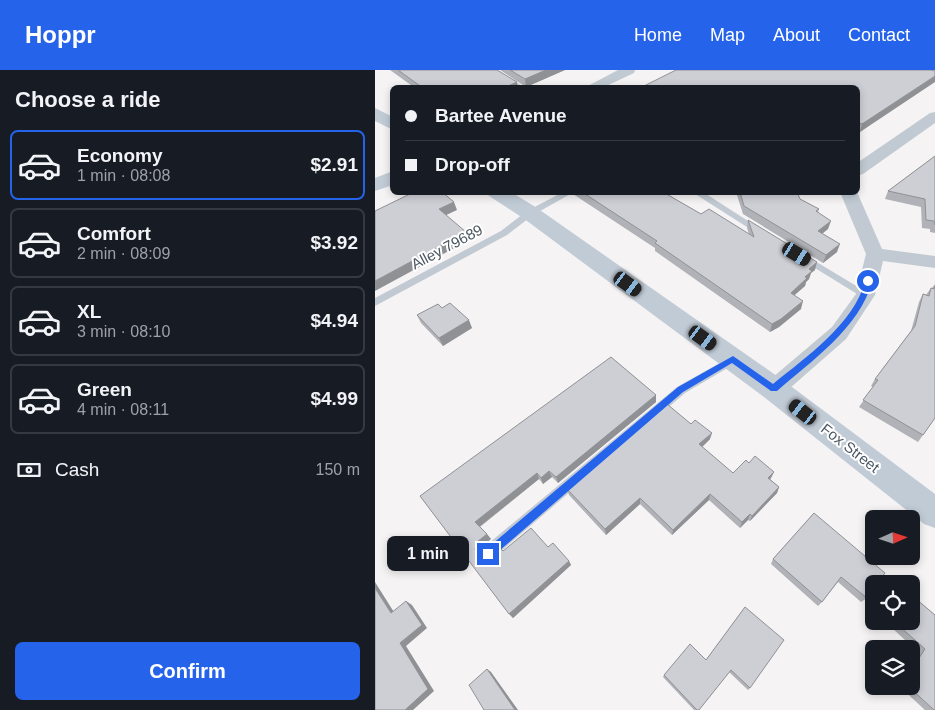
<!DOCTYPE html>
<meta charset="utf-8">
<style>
body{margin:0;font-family:Arial,sans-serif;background:#20242c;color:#f1f3f6;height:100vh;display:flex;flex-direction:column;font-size:19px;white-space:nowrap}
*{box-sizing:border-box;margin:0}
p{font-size:16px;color:#9ea1a6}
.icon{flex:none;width:28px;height:28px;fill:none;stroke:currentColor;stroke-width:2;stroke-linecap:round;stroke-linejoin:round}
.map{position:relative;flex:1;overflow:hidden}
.details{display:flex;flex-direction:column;background:#171b24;width:375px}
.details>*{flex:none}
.top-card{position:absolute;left:15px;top:15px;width:470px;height:110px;border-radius:8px;box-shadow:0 2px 8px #0003;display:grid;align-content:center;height:110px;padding:0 15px;background:#171b24}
.needle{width:32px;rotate:87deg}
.buttons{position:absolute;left:490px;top:440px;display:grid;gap:10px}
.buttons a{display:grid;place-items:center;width:55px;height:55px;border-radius:8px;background:#171b24;box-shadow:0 2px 8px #0003;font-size:25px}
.end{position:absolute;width:22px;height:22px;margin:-11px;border:6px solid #2563eb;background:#fff;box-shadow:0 0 0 2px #fff}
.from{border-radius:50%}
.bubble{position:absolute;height:35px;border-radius:8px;background:#171b24;box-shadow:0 2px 8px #0003;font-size:16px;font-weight:800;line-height:35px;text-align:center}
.car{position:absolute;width:15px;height:30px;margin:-15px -8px;border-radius:6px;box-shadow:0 0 4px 1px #0007;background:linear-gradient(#222 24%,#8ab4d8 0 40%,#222 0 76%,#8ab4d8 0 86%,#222 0)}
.top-card b{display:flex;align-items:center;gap:18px;height:48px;font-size:19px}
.top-card b+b{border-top:1px solid #363941}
.top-card i{width:12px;height:12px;background:#f1f3f6}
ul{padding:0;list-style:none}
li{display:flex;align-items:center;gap:15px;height:70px;margin:0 10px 8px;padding:0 5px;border:2px solid #363941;border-radius:8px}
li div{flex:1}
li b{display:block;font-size:19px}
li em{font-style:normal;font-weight:800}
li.current{border-color:#2563eb}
li>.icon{width:45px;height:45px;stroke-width:1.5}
h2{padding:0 15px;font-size:22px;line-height:60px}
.pay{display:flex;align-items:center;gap:12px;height:55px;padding:0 15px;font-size:19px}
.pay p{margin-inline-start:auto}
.primary-button{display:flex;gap:10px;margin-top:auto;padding:10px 15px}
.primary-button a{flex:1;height:58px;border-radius:8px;background:#2563eb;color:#fff;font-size:20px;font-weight:800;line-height:58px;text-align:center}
header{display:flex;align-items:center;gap:30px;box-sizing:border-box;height:70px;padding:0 25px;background:#2563eb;color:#fff}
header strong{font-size:24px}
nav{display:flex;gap:28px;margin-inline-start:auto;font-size:18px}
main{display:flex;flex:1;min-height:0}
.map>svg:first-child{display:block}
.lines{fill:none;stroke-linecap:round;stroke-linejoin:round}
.service{fill:#c1cad2;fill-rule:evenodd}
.minor{fill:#c1cad2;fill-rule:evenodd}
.secondary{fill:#c1cbd6;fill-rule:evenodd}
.wall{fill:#b0b2b7}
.shaded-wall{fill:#909195}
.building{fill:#cdcfd5;stroke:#909195}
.route{fill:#2563eb}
.labels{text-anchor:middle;stroke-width:4;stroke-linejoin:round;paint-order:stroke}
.street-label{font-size:15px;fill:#4a5661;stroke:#fff}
</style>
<header>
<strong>Hoppr</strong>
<nav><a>Home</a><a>Map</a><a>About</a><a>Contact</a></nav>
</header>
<main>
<section class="details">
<h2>Choose a ride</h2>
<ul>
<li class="current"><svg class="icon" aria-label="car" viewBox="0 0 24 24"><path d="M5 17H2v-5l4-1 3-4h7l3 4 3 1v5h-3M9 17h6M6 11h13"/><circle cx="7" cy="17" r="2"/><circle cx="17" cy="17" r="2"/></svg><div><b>Economy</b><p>1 min · 08:08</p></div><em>$2.91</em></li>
<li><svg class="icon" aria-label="car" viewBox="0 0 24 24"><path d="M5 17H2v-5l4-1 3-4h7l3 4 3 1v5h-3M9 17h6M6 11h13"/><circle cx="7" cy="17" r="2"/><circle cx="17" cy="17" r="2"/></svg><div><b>Comfort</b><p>2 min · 08:09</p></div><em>$3.92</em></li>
<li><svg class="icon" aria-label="car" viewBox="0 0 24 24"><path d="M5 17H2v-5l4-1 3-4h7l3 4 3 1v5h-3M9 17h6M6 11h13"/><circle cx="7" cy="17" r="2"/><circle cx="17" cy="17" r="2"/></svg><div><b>XL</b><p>3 min · 08:10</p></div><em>$4.94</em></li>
<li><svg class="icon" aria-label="car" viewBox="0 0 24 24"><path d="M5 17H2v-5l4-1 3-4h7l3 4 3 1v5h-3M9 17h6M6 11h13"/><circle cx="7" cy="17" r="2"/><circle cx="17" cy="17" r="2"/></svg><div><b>Green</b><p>4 min · 08:11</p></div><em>$4.99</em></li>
</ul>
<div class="pay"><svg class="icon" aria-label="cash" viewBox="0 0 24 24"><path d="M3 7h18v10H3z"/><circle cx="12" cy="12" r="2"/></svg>Cash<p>150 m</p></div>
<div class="primary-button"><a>Confirm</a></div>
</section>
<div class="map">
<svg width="560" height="640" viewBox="0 0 560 640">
<rect width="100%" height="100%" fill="#f5f3f3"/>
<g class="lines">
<path class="service" d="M115 0H123L150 18H142Z
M188 122H199L158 145 132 165 0 236V228L126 161 152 141Z
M317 122H328L390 162 386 165 383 164Z
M430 185 493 223 495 225 493 227H487L427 190 425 188Z
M357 286 362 290 361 293 310 323 118 488 113 490 108 488 106 483 108 478 302 317Z"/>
<path class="minor" d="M243 0H260L259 3 227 18H209Z
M560 42V53L488 104 482 106V93L555 43Z
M465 122H482L507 179 560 186V198L508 191 500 225 471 269 407 325 399 328 391 325 388 319 391 313 457 257 481 224 491 184Z"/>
<path class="secondary" d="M0 38 18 47V60L0 51Z
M18 101V115L0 121V108Z
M111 122H136L162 138 409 311 560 424V458L549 454 389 327 148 148 114 126Z"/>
</g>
<path class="wall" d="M15 0H122L143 18H40Z
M125 0H190L151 17Z
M301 0H558L485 62 482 61V18Z
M560 86V163L555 162V159L547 158 546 137 510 129 513 121Z
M198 122H288L326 144 374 164 372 158 373 150 440 200 436 203 434 209 431 212 430 216 419 225 426 239 404 257 395 262 280 181V178L198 124Z
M361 122H422L425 129 444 139 443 142 453 159 447 164 462 182 448 193 368 144Z
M560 214V348L543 372 484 337 498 317 496 316 500 309 536 261 544 232 548 224 551 225 556 218H557Z
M67 238 97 258 68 276 46 253 42 245Z
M281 325V332L183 413 177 407 168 414 164 409 105 457 116 469 106 477 104 484 105 486 110 487 128 481 173 477 194 491 196 495 138 548 45 426Z
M316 354 335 369 327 377 358 403 374 393 399 402 395 409 404 417 402 423 375 451 373 450 365 458 334 430 297 465 265 434 231 465 194 425 192 419Z
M439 443 492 528 486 532 463 512 447 532 443 536 396 494 398 489Z
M541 529 560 545V640H550L524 616H536V592L543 582 517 558 522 551H536V532Z
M370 537 375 618 373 620 354 602 324 640H319L288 607 289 605 331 590Z"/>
<path class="shaded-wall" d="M171 0H190L151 17 150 9Z
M560 6V12L485 62 487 54Z
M142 12 143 18H129Z
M79 132 82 140 67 147 64 139Z
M456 151 453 159 440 169 443 161Z
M91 162 94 170 0 221V211Z
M465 174 462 182 448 193 451 185Z
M442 192 440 200 436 203 434 209 431 212 430 216 413 231 416 223 430 207 434 199Z
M428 231 426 239 404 257 395 262 397 254Z
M94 250 97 258 68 276 64 268Z
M281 325V332L183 413 181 407Z
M337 363 335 369 323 381 324 374Z
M174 401 177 407 168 414 166 408Z
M399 402 396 408 391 414 393 408Z
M162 403 164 409 104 457 100 452Z
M404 417 402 423 375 451 377 446Z
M335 424 334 430 297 465 298 460Z
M265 428V434L231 465 230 459Z
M375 444 373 450 365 458 367 452Z
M112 464 116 469 106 477 104 484 107 490 103 485 100 479 102 472Z
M194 491 196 495 138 548 134 544Z
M0 512 22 547 16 543 0 518Z
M31 531 37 535 52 558 31 576 59 621 38 640H30L25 573Z
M112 599 116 602 143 640H140Z"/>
<path class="building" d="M23 0H122L142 12 129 18H48Z
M135 0H171L150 9Z
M301 0H556L560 1V6L487 54 482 52V18H265Z
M560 86V155L559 151 551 150 550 129 513 121Z
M39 122H67L79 132 64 139 91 162 0 211V141Z
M207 122H288L326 144 334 139 379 167 373 150 442 192 434 199 437 201 430 207 432 208 416 223 428 231 406 249 397 254 280 173 282 171Z
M365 122H422L425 129 444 139 441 141 456 151 443 161 465 174 451 185 369 136Z
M560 216V348L548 365 488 330 503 310 500 309 540 256 548 224 554 226 556 218 559 219Z
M75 233 94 250 64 268 42 245 63 234 67 238Z
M236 287 281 325 181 407 174 401 166 408 162 403 100 452 112 464 102 472 100 479 103 485 110 487 124 477 128 481 156 458 173 477 178 473 194 491 134 544 45 426Z
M292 334 316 354 320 350 337 363 324 374 358 403 371 390 374 393 380 386 399 402 393 408 404 417 377 446 375 444 367 452 335 424 298 460 265 428 230 459 192 419Z
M439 443 510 503 502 514H499V518L492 528 466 507 447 532 398 489Z
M0 518 16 543 31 531 47 555 25 573 53 619 30 640H0Z
M541 529 560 545V640H559L533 616H536V600L550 579 523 555 525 551H536V536Z
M370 537 409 570 375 618 356 600 324 640H322L289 605 315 574 331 590Z
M112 599 140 640H109L94 615Z"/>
<path class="route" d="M493 209 497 211C486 257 435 292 402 321H396L357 293 308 322 117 487H110V480L303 317 358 286 398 314C431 287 479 254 490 211Z"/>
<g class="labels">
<g class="street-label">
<text transform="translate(72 177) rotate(-28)" y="5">Alley 79689</text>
<text transform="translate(475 378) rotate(38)" y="5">Fox Street</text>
</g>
</g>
</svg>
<div class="buttons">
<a><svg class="needle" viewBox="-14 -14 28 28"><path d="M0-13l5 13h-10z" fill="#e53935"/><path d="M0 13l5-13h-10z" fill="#9ea1a6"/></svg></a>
<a><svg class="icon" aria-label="locate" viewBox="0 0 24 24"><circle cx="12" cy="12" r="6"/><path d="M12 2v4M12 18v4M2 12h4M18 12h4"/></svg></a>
<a><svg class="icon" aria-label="layers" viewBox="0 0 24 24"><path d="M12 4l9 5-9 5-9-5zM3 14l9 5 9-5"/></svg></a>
</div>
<i class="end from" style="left:493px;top:211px"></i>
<i class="end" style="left:113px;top:484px"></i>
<div class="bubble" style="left:12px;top:466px;width:82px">1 min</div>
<i class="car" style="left:422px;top:184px;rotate:121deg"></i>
<i class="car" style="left:253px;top:214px;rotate:126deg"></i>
<i class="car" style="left:328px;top:268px;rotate:126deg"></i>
<i class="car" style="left:428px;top:342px;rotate:308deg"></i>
<div class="top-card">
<b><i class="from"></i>Bartee Avenue</b>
<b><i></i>Drop-off</b>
</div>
</div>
</main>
